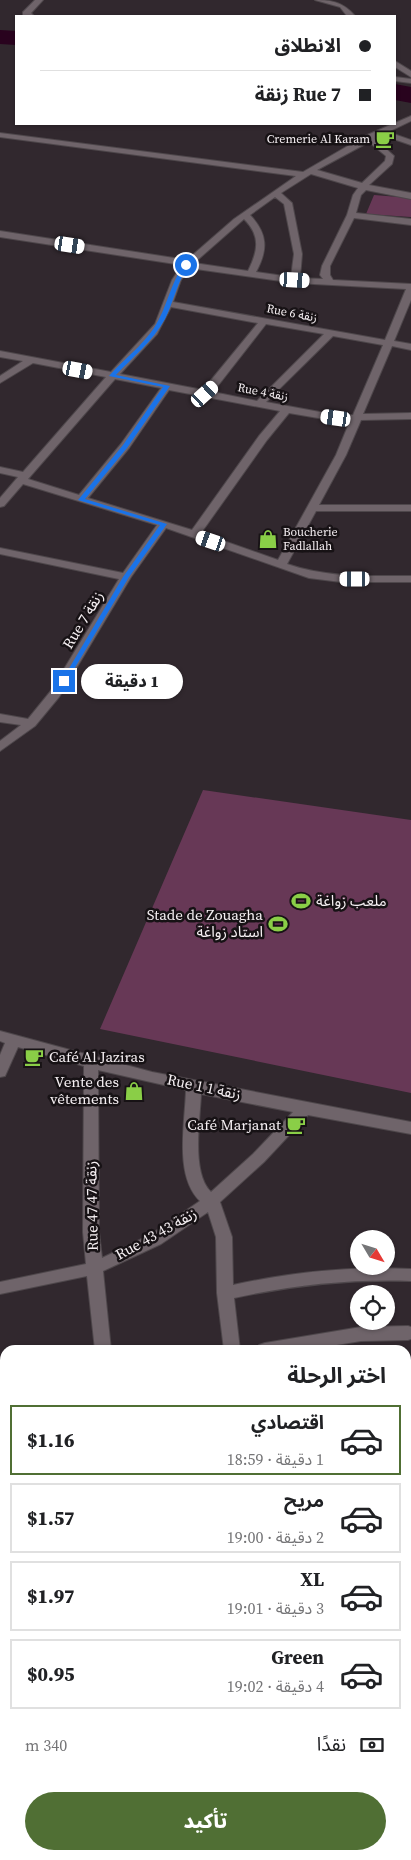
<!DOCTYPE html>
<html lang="ar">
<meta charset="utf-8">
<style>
body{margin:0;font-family:"Source Serif 4","Noto Sans Arabic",serif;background:#f2f2f2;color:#202124;direction:rtl;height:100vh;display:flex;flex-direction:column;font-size:19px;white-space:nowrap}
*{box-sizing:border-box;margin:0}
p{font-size:16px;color:#757577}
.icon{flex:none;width:28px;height:28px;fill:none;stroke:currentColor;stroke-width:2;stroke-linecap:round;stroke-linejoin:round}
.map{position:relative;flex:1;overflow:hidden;direction:ltr}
.sheet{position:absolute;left:0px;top:1345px;width:411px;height:515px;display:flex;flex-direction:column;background:#fff;border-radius:15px 15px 0 0;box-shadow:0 1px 4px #0004;direction:rtl}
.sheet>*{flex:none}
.banner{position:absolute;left:15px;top:15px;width:381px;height:110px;border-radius:0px;box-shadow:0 1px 4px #0004;direction:rtl;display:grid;align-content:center;height:110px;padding:0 25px;background:#fff}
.needle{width:32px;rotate:128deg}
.tools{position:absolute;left:350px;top:1230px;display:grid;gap:10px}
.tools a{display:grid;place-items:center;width:45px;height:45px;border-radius:50%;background:#fff;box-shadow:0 1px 4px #0004;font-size:25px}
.end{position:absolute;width:22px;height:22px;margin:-11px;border:6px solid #1a73e8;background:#fff;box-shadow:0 0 0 2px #fff}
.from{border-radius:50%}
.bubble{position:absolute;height:35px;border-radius:18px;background:#fff;box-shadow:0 1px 4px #0004;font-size:16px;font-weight:800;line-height:35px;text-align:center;direction:rtl}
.car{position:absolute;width:15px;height:30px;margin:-15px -8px;border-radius:6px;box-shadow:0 0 4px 1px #0007;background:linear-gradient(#fff 24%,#345 0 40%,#fff 0 76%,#345 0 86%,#fff 0)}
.banner b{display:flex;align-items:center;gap:18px;height:48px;font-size:19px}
.banner b+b{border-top:1px solid #e0e0e0}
.banner i{width:12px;height:12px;background:#202124}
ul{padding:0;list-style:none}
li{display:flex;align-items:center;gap:15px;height:70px;margin:0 10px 8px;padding:0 15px;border:2px solid #e0e0e0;border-radius:0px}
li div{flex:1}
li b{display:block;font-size:19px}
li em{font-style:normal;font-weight:800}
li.current{border-color:#506f34}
li>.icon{width:45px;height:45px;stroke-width:1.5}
h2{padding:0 25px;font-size:22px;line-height:60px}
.pay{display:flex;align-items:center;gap:12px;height:55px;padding:0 25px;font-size:19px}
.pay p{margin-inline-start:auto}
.action{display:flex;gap:10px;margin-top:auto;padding:10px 25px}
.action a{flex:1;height:58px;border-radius:30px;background:#506f34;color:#fff;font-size:20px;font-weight:800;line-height:58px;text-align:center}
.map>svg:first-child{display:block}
.green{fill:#673856}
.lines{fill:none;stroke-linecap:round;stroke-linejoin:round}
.river{fill:#29031e;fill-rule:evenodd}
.minor-casing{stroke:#4e474b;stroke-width:2}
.minor{fill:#6f646a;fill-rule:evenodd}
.route{fill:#1a73e8}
.labels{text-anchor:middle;stroke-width:5;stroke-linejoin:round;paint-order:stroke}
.far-poi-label{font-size:12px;fill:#f6f0f3;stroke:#171215;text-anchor:end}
.far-street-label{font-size:12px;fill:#f6f0f3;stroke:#171215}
.street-label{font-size:15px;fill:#f6f0f3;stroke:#171215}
.poi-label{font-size:15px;fill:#f6f0f3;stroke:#171215;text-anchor:end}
</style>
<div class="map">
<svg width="411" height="1860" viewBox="0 0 411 1860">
<rect width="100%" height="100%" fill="#31282e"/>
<path class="green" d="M374 195 411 198V217L366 214Z
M203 790 411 820V1093L100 1029Z"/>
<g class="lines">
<path class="river" d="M0 30 16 31V45L0 44Z
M395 84 411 87V103L395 100Z"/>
<g class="minor-casing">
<path id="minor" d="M35 0H43L31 13 34 16H23V12Z
M315 0C333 0 344 3 355 16H347L340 7Z
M395 61 411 71V77L395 67Z
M395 77 411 79V83L395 81Z
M411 116V121L388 132 411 140V145L382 135 375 139 394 156 392 164 369 185 411 193V199L366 190 361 195 356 213 411 219V225L354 218 330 266V275L333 280 411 284V300L394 341 411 344V350L392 346 363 414 411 413V419L361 420 346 455 319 505H411V511H316L287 564C328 578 368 576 411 576V582H341L309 578 166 528 131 577 59 697 35 726 0 751V741L21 725 0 722V714L28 719 50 692 119 579 0 554V548L123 573 157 525 23 484 4 506 0 507V498L18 477 0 473V467L23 472 106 377 33 363 0 383V376L23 361 0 357V351L111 372 155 324 172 280 182 265 0 237V231L187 260 234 219 296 176 0 137V133L303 172 365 136ZM369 142 386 156 385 161 362 183 317 170ZM311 174 358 188 353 195 347 215 322 266 320 275 323 279 300 278 302 254 292 203 281 193ZM275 197 284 204 294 254 291 277 256 272C268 250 268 234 250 215ZM244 219C261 236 258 251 248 271L194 263ZM189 268 295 283 406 289 385 340 173 302 181 280ZM171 307 258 323 203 390 120 374 157 334ZM266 324 324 334 257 401 213 392ZM333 336 383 345 353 415H336L266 402ZM115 379 161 388 121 444 79 495 28 479ZM169 390 280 411 259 436 192 530 88 498 129 448ZM289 413 336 421H350L336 455 278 560 201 533 267 440Z
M0 1031 152 1072 411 1122V1134L308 1115 264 1162 220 1202 232 1237 233 1285C292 1272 350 1266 411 1269V1281C351 1279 293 1285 234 1298L240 1350H224L217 1293 216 1237 208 1212 161 1244 103 1271 111 1350H95L87 1276 0 1294V1282L86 1264 83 1232 84 1066 18 1047 5 1076 0 1077V1055L5 1043 0 1041ZM98 1070 186 1090C185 1124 174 1176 200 1201L150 1235 102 1258 99 1232ZM201 1094 293 1112 253 1154 211 1192C191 1173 200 1120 201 1094Z
M408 1326 411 1327V1339L408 1340 361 1341 306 1350H257L259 1345 265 1343 361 1327Z
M411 1413V1427L406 1428V1414Z
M0 1492 5 1493V1509L0 1508Z
M406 1568 411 1570V1632L406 1630Z
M5 1615V1650L0 1652V1617Z
M406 1799H411V1819H406Z
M0 1800 5 1801V1821L0 1820Z"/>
</g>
<use href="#minor" class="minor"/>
</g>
<path class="route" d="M184 264 189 265C177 282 174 301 165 319 153 341 132 358 116 375L170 386 127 448 85 499 167 524 129 577 67 681 61 682 123 577 160 525 78 500 123 445 163 387 109 376C123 360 142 346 154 328 167 308 170 284 184 264Z"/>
<defs>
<g id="cafe-bare" transform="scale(1.5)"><path d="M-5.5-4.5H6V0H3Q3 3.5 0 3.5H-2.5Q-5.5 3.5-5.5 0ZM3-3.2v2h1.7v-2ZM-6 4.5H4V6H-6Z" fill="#8ace47" stroke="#171215" stroke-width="2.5" paint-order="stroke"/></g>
<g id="shop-bare" transform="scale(1.5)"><path d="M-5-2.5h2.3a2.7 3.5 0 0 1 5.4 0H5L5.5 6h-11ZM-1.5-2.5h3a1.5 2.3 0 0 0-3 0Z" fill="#8ace47" stroke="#171215" stroke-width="2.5" paint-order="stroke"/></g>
<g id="stadium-bare" transform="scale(1.5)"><path d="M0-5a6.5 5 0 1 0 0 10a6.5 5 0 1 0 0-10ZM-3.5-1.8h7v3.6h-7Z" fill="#8ace47" stroke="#171215" stroke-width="2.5" paint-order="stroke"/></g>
</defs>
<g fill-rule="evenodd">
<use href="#cafe-bare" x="385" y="139"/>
<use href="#shop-bare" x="268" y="539"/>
<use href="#stadium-bare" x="301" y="901"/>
<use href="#stadium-bare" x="278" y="924"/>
<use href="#cafe-bare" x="34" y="1057"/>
<use href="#shop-bare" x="134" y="1091"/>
<use href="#cafe-bare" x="296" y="1125"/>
</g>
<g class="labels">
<g class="far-poi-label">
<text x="370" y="143">Cremerie Al Karam</text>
<text x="283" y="536" text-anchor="start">Boucherie<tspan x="283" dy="14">Fadlallah</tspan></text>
</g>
<g class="far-street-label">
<text transform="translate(292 313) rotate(11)" y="4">Rue 6 زنقة</text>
<text transform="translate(263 392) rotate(11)" y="4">Rue 4 زنقة</text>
</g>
<g class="street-label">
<text transform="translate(83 620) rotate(-59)" y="5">Rue 7 زنقة</text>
<text transform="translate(204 1087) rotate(12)" y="5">Rue 1 زنقة 1</text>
<text transform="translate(92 1206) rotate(-91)" y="5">Rue 47 زنقة 47</text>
<text transform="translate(156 1234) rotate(-29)" y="5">Rue 43 زنقة 43</text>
</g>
<g class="poi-label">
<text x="316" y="906" text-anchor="start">ملعب زواغة</text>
<text x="263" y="920">Stade de Zouagha<tspan x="263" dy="17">استاد زواغة</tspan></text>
<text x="49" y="1062" text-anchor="start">Café Al Jaziras</text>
<text x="119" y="1087">Vente des<tspan x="119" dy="17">vêtements</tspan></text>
<text x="281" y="1130">Café Marjanat</text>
</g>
</g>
</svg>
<div class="tools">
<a><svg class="needle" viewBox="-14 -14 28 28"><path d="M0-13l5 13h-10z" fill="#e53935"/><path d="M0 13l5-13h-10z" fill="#757577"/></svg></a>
<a><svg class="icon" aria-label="locate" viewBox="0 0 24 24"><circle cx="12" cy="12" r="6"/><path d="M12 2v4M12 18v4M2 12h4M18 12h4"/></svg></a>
</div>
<i class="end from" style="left:186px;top:265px"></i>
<i class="end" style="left:64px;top:681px"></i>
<div class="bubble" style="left:81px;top:664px;width:102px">1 دقيقة</div>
<i class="car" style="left:70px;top:245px;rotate:99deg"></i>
<i class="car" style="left:295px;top:280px;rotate:93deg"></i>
<i class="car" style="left:78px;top:370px;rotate:101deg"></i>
<i class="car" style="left:205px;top:394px;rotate:48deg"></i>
<i class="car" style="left:336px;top:418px;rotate:278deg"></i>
<i class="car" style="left:211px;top:541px;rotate:289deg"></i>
<i class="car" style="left:355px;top:579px;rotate:270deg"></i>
<div class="banner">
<b><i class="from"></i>الانطلاق</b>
<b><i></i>Rue 7 زنقة</b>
</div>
<section class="sheet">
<h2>اختر الرحلة</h2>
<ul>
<li class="current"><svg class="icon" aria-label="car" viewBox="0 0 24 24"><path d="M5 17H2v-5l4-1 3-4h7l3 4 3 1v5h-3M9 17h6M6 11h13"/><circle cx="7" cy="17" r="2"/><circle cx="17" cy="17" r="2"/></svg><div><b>اقتصادي</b><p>1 دقيقة · 18:59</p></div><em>$1.16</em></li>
<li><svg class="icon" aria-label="car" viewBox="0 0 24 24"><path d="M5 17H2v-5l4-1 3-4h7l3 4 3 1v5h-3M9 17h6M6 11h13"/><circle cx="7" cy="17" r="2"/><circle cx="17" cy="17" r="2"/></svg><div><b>مريح</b><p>2 دقيقة · 19:00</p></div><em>$1.57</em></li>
<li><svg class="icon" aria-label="car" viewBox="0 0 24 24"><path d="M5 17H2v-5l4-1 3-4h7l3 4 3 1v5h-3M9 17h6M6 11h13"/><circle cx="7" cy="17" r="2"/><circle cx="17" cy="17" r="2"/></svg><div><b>XL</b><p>3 دقيقة · 19:01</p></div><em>$1.97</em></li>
<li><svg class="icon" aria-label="car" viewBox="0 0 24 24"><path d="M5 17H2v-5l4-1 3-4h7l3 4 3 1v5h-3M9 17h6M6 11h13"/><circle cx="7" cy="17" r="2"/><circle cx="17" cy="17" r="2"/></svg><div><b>Green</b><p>4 دقيقة · 19:02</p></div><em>$0.95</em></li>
</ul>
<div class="pay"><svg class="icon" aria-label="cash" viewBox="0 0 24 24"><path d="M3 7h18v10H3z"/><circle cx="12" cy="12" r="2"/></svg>نقدًا<p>340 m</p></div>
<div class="action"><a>تأكيد</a></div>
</section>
</div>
